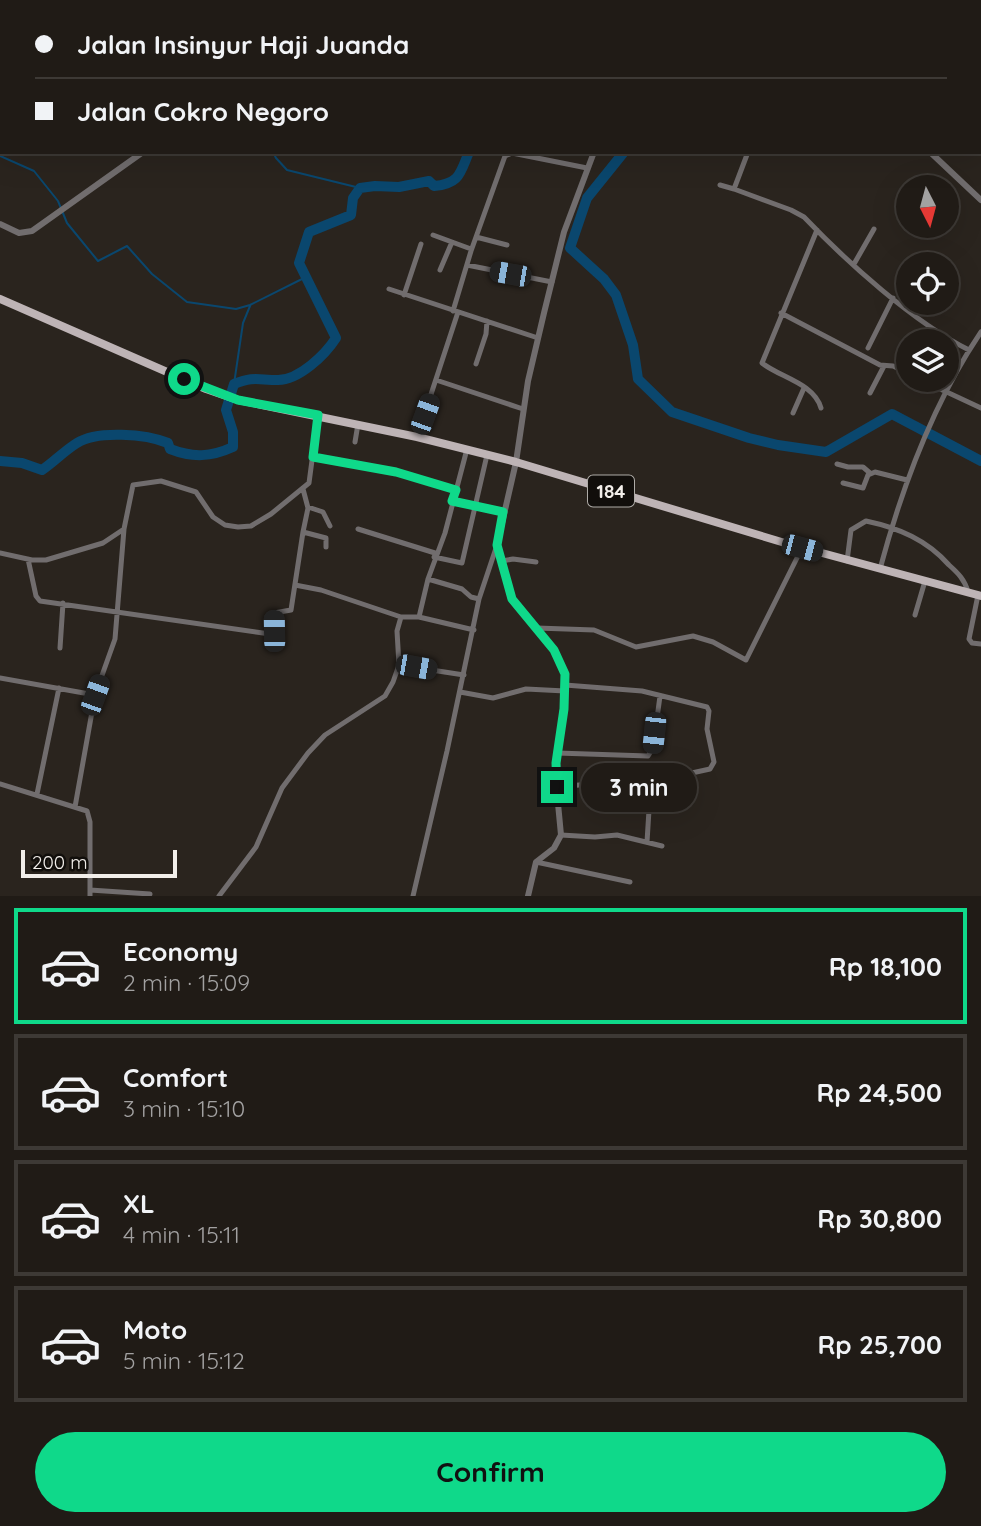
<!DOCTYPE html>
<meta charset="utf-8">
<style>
body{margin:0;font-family:Quicksand,sans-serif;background:#28241f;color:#f1f3f6;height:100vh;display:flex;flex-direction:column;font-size:26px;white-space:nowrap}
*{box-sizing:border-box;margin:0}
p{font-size:23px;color:#a2a1a1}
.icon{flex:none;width:38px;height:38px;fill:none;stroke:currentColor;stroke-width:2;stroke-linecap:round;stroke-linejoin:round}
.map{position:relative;height:896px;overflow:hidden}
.panel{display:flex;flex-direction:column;background:#201b16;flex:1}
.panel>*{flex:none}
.hud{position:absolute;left:0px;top:0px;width:982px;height:154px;box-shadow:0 7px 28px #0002,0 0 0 2px #3d3935;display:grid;align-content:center;height:154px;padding:0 35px;background:#201b16}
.needle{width:46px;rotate:174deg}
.tools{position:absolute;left:896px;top:175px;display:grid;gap:14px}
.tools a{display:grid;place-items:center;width:63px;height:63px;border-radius:50%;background:#201b16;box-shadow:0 7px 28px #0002,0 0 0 2px #3d3935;font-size:35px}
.scale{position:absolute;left:21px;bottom:18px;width:156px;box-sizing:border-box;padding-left:7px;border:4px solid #f2eeea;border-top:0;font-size:19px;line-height:24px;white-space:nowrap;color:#f2eeea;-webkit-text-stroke:5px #110e0b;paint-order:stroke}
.end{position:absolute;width:32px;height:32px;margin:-16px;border:9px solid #0fd98a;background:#111;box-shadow:0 0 0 4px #111}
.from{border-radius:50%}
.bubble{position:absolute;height:49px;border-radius:24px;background:#201b16;box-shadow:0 7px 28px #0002,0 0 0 2px #3d3935;font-size:23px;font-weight:800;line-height:49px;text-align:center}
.car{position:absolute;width:21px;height:42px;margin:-21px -10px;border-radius:9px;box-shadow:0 0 5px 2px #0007;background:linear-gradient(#222 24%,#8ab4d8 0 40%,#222 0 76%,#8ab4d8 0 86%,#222 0)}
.hud b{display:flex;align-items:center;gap:24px;height:66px;font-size:26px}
.hud b+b{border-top:2px solid #3d3935}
.hud i{width:18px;height:18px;background:#f1f3f6}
ul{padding:12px 0 0;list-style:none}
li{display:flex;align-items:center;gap:21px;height:116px;margin:0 14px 10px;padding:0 21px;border:4px solid #3d3935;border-radius:0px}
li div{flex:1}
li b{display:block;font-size:26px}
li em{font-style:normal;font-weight:800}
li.active{border-color:#0fd98a}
li>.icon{width:63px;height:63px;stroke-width:1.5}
.primary-button{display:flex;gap:14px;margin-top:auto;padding:14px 35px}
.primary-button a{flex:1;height:80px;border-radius:42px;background:#0fd98a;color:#111;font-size:28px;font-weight:800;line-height:80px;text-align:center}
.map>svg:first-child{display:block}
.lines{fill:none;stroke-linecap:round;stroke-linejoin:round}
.stream{stroke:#0a476e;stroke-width:2}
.canal{stroke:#0a476e;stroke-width:5}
.river{stroke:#0a476e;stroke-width:10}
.minor{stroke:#716d6e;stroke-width:5}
.tertiary{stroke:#716d6e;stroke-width:6}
.primary{stroke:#beb4b6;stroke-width:8}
.route{stroke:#0fd98a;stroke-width:9}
.labels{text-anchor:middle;stroke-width:5;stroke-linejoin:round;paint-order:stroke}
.shield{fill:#110e0b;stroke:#aeaba7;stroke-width:2}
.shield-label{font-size:19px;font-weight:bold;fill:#f2eeea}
</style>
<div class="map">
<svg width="981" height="896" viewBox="0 0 981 896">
<rect width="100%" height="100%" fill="#2a241e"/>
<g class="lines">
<path class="stream" d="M102 0 113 2
M273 152 276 158 287 170 360 188
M0 156 34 171 58 201 67 223 98 261 127 246 152 274 187 302 236 309 250 305 306 277
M234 384 243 323 250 306"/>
<path class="canal" d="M926 0 929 2
M980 32 981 33"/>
<path class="river" d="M624 152 587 198 570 248 604 279 616 295 633 345 638 379 672 412 749 438 778 445 826 452 892 414 981 461
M0 461 22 463 42 470C54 462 64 451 77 443 97 430 146 434 168 443L170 449C193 458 211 457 233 447V432L226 410 234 384C254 376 258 380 278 380 299 380 325 355 336 338L299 263 309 232 351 215 353 198 360 188 375 186 399 187 429 181 434 186C460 184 460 173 469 152"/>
<path class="minor" d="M491 0 493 2
M550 0 552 2
M508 2 509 0
M588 2 589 0
M980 100 981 98
M748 152 734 189 791 210 804 217C847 262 913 322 969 350
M720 185 734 189
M817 230 762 363C779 377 814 383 821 408
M433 235 471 249
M476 237 507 245
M854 264 874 229
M467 265 552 282
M440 270 452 242
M389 289 538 338
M404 295 421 244
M453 311 471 251 505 156 512 153 587 168
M781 313 880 365 893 366 908 373
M868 348 893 298
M476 364 486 334 487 321
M436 380 523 409
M921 380 981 408
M870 393 884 366
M793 413 804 388
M417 437 458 312
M355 442 358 424
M313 457 396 472 456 490
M837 464 848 467H863L870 473
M843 483 863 488 868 475 875 472 907 480
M303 489 308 508 303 532 326 538V547
M452 501 504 512
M308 507 323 512 330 526
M358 529 435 553
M0 553 32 560H46L103 543 124 529 133 485 161 481 196 492 213 517 225 525 238 527 251 526 271 514 309 483 318 415
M434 557 462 563 487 455
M28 559 36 596 40 601 270 634 274 631V613L291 610 303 532
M502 561 513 559 536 562
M847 561 851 530 866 521C899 528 927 540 949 565 958 573 965 580 968 592
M880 569C902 487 933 403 981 332
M428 579 462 589 471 597 479 599
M295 585 321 590 401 617H419L474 630
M978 595 969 639 972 643 981 644
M915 615 925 581
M401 617 397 631 399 665 464 675
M419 617 428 579 445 533 467 449
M537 628 594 630 636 647 693 636 713 642 746 660 802 548
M60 648 63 603
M0 678 95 695
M460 692 493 698 526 689 565 691
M557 753 648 756 653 748 660 696
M0 784 87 811 90 822V896
M557 787 678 776 710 769 714 762 707 729 709 711 707 707 642 691 565 685
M37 794 59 688
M75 807 95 695 115 639 124 529
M561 835 595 837 617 835 662 846
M647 842 651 778
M536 862 630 882
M90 890 150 894
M219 896 256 847 282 788 308 753 325 735 385 696 393 682 399 665
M413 896 447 751 479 599 497 545"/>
<path class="tertiary" d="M688 0 691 2
M350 2 352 0
M664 2 665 0
M930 152 981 200
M0 224 19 233 32 231 143 152
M528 896 536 862 554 848 561 835 555 772 563 709 565 674 554 650 511 599 497 545 516 462 528 381 544 313 564 232 594 152"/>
<path class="primary" d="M0 299 206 389 238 400 417 437 516 462 785 543 981 596"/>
</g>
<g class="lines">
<path class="route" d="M184 379 238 400 318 415 313 457 396 472 456 490 452 501 503 512 497 545 512 599 554 650 565 674 564 709 556 763 557 787"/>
</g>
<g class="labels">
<rect class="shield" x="588" y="475.5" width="46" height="31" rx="5"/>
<g class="shield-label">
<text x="611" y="498">184</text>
</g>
</g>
</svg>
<div class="tools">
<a><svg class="needle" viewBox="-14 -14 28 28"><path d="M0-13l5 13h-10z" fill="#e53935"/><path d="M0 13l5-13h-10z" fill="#a2a1a1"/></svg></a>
<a><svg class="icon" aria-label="locate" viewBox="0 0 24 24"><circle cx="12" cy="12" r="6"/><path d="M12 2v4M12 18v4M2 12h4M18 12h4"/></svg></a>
<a><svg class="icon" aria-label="layers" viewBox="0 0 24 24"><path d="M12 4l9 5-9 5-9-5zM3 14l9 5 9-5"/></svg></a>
</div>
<div class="scale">200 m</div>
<i class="end from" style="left:184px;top:379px"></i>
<i class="end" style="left:557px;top:787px"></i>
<div class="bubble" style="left:581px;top:763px;width:116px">3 min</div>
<i class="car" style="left:510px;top:274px;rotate:280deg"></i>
<i class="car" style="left:425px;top:414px;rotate:20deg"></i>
<i class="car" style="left:802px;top:548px;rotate:105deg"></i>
<i class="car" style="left:274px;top:631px;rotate:359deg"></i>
<i class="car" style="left:416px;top:667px;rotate:100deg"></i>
<i class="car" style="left:95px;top:695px;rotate:20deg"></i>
<i class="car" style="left:654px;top:733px;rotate:186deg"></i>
<div class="hud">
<b><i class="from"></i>Jalan Insinyur Haji Juanda</b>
<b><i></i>Jalan Cokro Negoro</b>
</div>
</div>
<section class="panel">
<ul>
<li class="active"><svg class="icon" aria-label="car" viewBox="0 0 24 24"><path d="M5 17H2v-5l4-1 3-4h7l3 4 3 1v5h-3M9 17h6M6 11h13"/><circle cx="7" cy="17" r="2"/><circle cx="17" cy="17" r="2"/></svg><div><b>Economy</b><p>2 min · 15:09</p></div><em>Rp 18,100</em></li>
<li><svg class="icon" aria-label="car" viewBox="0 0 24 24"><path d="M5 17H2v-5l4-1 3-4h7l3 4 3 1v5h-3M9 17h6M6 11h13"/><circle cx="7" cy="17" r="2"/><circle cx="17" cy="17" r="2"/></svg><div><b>Comfort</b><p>3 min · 15:10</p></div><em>Rp 24,500</em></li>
<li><svg class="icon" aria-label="car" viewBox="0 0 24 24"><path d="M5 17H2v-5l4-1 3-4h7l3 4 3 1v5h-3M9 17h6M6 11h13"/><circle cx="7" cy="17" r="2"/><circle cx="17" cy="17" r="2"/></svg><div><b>XL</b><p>4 min · 15:11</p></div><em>Rp 30,800</em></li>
<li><svg class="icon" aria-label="car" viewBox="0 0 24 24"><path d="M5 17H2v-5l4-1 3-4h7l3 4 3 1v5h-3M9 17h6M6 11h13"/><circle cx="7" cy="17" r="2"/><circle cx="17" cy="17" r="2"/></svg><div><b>Moto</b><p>5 min · 15:12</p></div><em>Rp 25,700</em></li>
</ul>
<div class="primary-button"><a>Confirm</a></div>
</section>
